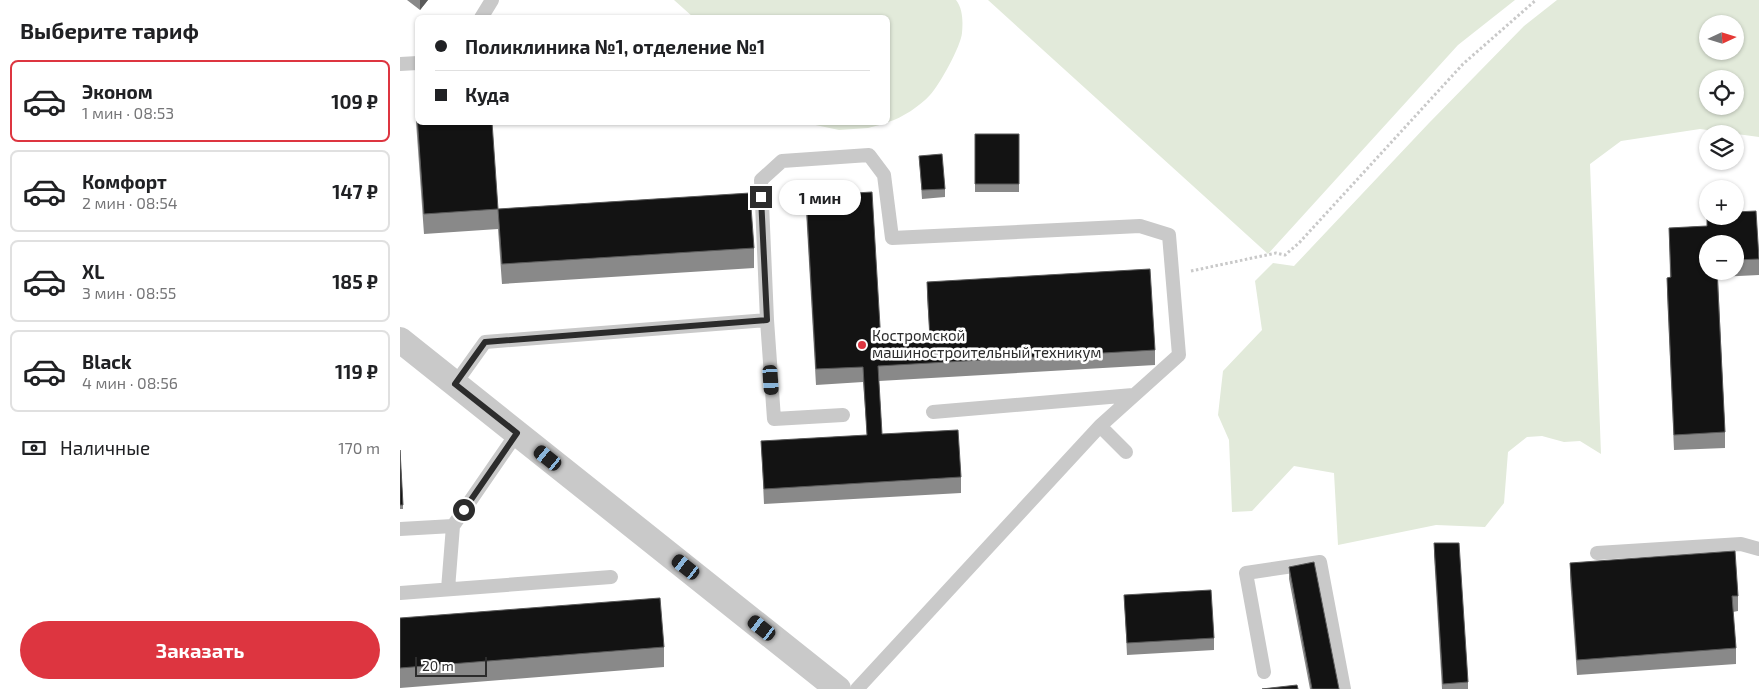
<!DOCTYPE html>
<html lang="ru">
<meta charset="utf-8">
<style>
body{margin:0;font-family:"Exo 2",sans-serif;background:#f6f6f6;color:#202124;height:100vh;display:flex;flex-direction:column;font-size:19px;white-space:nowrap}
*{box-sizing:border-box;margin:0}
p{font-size:16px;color:#757577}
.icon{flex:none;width:28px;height:28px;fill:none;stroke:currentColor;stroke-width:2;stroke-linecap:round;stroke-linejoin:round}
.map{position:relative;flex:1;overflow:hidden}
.sheet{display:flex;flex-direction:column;background:#fff;width:400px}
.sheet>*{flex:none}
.guide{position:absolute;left:15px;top:15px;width:475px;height:110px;border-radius:8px;box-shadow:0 1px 4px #0004;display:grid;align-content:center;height:110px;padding:0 20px;background:#fff}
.needle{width:32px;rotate:86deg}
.controls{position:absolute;left:1299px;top:15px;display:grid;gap:10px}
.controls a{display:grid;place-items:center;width:45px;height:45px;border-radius:50%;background:#fff;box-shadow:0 1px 4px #0004;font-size:25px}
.scale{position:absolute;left:15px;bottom:12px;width:72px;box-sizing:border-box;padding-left:5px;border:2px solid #2c2c2c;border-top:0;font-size:14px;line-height:18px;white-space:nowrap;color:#2c2c2c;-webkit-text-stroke:4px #fff;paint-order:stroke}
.end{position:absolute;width:22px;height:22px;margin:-11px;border:6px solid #2c2c2c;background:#fff;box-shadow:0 0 0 2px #fff}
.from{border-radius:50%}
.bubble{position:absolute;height:35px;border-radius:18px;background:#fff;box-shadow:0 1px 4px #0004;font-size:16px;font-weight:700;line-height:35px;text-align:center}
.car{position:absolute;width:15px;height:30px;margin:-15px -8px;border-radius:6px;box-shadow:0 0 4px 1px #0007;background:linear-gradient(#222 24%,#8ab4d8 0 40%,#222 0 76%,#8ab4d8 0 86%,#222 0)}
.guide b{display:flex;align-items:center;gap:18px;height:48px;font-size:19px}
.guide b+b{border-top:1px solid #e0e0e0}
.guide i{width:12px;height:12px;background:#202124}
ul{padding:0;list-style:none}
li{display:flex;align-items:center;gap:15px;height:82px;margin:0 10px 8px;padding:0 10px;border:2px solid #e0e0e0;border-radius:8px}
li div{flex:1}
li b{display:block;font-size:19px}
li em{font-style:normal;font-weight:700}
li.current{border-color:#dd3540}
li>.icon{width:45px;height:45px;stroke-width:1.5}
h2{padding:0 20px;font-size:22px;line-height:60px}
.pay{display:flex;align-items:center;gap:12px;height:55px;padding:0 20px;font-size:19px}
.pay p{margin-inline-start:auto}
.action{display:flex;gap:10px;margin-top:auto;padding:10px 20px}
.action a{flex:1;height:58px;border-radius:30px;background:#dd3540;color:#fff;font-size:20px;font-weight:700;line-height:58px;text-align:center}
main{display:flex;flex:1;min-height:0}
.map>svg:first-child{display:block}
.green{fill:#e2eada;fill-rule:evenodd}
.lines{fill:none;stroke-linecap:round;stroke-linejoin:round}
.path{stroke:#c9c9c9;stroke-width:3;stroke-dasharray:2.5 2.5;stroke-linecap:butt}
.service{stroke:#c9c9c9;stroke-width:14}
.minor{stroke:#c9c9c9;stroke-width:26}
.wall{fill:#898989;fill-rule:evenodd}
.shaded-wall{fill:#5a5a5a}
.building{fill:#131313;stroke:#5a5a5a}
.route{stroke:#2c2c2c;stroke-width:6}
.poi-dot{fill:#dd3540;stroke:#fff;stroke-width:2}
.labels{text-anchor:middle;stroke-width:5;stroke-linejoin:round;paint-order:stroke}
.poi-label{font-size:15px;fill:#2c2c2c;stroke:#fff;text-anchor:start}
</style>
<main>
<section class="sheet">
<h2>Выберите тариф</h2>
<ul>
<li class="current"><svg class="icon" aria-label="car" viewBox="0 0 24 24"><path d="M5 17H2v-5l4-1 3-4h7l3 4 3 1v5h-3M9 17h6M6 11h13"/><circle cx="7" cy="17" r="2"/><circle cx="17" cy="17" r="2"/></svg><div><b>Эконом</b><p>1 мин · 08:53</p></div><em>109 ₽</em></li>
<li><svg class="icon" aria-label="car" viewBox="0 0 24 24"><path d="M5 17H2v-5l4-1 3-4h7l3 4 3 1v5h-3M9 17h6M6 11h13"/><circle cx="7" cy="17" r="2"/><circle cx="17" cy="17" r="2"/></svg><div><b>Комфорт</b><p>2 мин · 08:54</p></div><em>147 ₽</em></li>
<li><svg class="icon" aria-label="car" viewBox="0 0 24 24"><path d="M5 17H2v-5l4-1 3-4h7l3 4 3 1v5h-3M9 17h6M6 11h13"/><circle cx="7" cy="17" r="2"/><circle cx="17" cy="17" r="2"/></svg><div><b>XL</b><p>3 мин · 08:55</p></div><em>185 ₽</em></li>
<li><svg class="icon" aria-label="car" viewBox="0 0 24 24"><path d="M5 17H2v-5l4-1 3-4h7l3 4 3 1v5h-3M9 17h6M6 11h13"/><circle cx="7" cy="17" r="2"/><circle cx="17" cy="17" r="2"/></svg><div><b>Black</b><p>4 мин · 08:56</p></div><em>119 ₽</em></li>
</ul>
<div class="pay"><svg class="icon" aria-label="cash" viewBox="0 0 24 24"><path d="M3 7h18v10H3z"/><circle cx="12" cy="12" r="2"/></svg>Наличные<p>170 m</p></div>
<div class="action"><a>Заказать</a></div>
</section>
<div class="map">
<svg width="1359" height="689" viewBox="0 0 1359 689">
<rect width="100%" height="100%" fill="#fff"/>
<path class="green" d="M274 0H556C563 9 563 22 562 33 561 46 539 86 530 95 520 106 502 118 488 122V18L293 17Z
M588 0H1115L1058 45 868 254Z
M1157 0H1359V137L1300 129 1221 141 1190 164 1201 454 1180 441 1164 442 1142 436 1127 437 1108 452 1104 503 1085 527 1036 525 938 545 934 473 894 466 852 511 832 512 829 440 818 415 823 371 862 330 855 281 873 263 894 266 1029 123 1124 26ZM1308 24H1335V51H1308ZM1308 79H1335V106H1308Z
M406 123H487L468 128 439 130Z"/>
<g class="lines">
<path class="path" d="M791 271 876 253 885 255 899 243 1063 64 1136 0"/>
<path class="service" d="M81 18 92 0
M0 64 18 63
M55 384 85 342 367 320
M533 412 733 395
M443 415 374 419 367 320 361 180 382 161 469 155 484 175 492 238 740 226 769 235 779 355 700 426 457 689
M700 426 726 452
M0 529 53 526
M1197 553 1341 544 1359 549
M48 589 53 526 117 433
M0 593 211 577
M864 672 846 573 920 562 944 689"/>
<path class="minor" d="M0 340 438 689"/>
</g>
<path class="wall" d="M7 0H28L20 10Z
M16 102 98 209 354 248V268L102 284 98 229 24 234 16 122Z
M575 134H619V192H575Z
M519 156 545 189V197L522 199Z
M406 196 481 343 530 340 527 297V282L755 350V365L479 381 482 434 561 477V493L364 504 361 441 467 435 463 382 416 385 406 211Z
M1307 214 1359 259V275L1318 277 1325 432V448L1274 450 1267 293V278L1270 277 1269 228 1307 226ZM1335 244V271H1308Z
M0 450 3 505V509H0Z
M1034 543 1068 682V689H1042L1034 555Z
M1170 563 1338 596V611L1333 612 1336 648V664L1177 675 1170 578Z
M889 567 939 689H910L889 579Z
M724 595 814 638V650L727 655Z
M0 618 264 647V667L0 688Z"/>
<path class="shaded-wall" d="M20 0H28L20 10Z"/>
<path class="building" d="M16 102H18V122H92L98 209 350 193 354 248 102 264 98 209 24 214Z
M575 134H619V184H575Z
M542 154 545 189 522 190 519 156Z
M472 192 481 343 530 340 527 282 750 269 755 350 478 366 482 434 558 430 561 477 364 489 361 441 467 435 463 367 416 369 406 196Z
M1356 211 1359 259 1335 260V244H1308V271H1317L1325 432 1274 435 1267 278 1271 277 1269 228 1307 226V214H1308V216H1335V212Z
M0 450 3 505H0Z
M1034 543H1059L1068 682 1043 684Z
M1335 551 1338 596H1332L1336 648 1177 660 1170 563Z
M914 562 939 689H912L889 567Z
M811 590 814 638 727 643 724 595Z
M260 598 264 647 0 668V618Z
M897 685 898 689H862Z"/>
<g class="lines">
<path class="route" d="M64 510 117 433 55 384 85 342 367 320 361 197"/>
</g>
<circle class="poi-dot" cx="462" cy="345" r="5"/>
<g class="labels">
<g class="poi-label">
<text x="472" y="341">Костромской<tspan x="472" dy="17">машиностроительный техникум</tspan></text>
</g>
</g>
</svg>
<div class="controls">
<a><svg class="needle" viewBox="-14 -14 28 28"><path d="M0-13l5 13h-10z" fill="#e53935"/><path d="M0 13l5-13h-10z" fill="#757577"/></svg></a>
<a><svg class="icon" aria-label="locate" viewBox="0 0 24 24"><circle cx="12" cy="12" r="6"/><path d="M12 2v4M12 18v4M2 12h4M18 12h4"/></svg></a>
<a><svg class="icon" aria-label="layers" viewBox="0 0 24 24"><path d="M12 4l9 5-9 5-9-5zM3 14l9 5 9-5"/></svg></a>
<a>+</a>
<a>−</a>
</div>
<div class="scale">20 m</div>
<i class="end from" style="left:64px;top:510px"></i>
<i class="end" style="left:361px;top:197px"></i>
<div class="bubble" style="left:379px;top:180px;width:82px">1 мин</div>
<i class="car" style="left:371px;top:380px;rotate:176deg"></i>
<i class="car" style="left:148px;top:458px;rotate:309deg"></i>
<i class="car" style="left:286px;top:567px;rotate:308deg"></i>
<i class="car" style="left:362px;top:628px;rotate:308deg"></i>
<div class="guide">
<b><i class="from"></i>Поликлиника №1, отделение №1</b>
<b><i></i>Куда</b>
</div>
</div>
</main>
